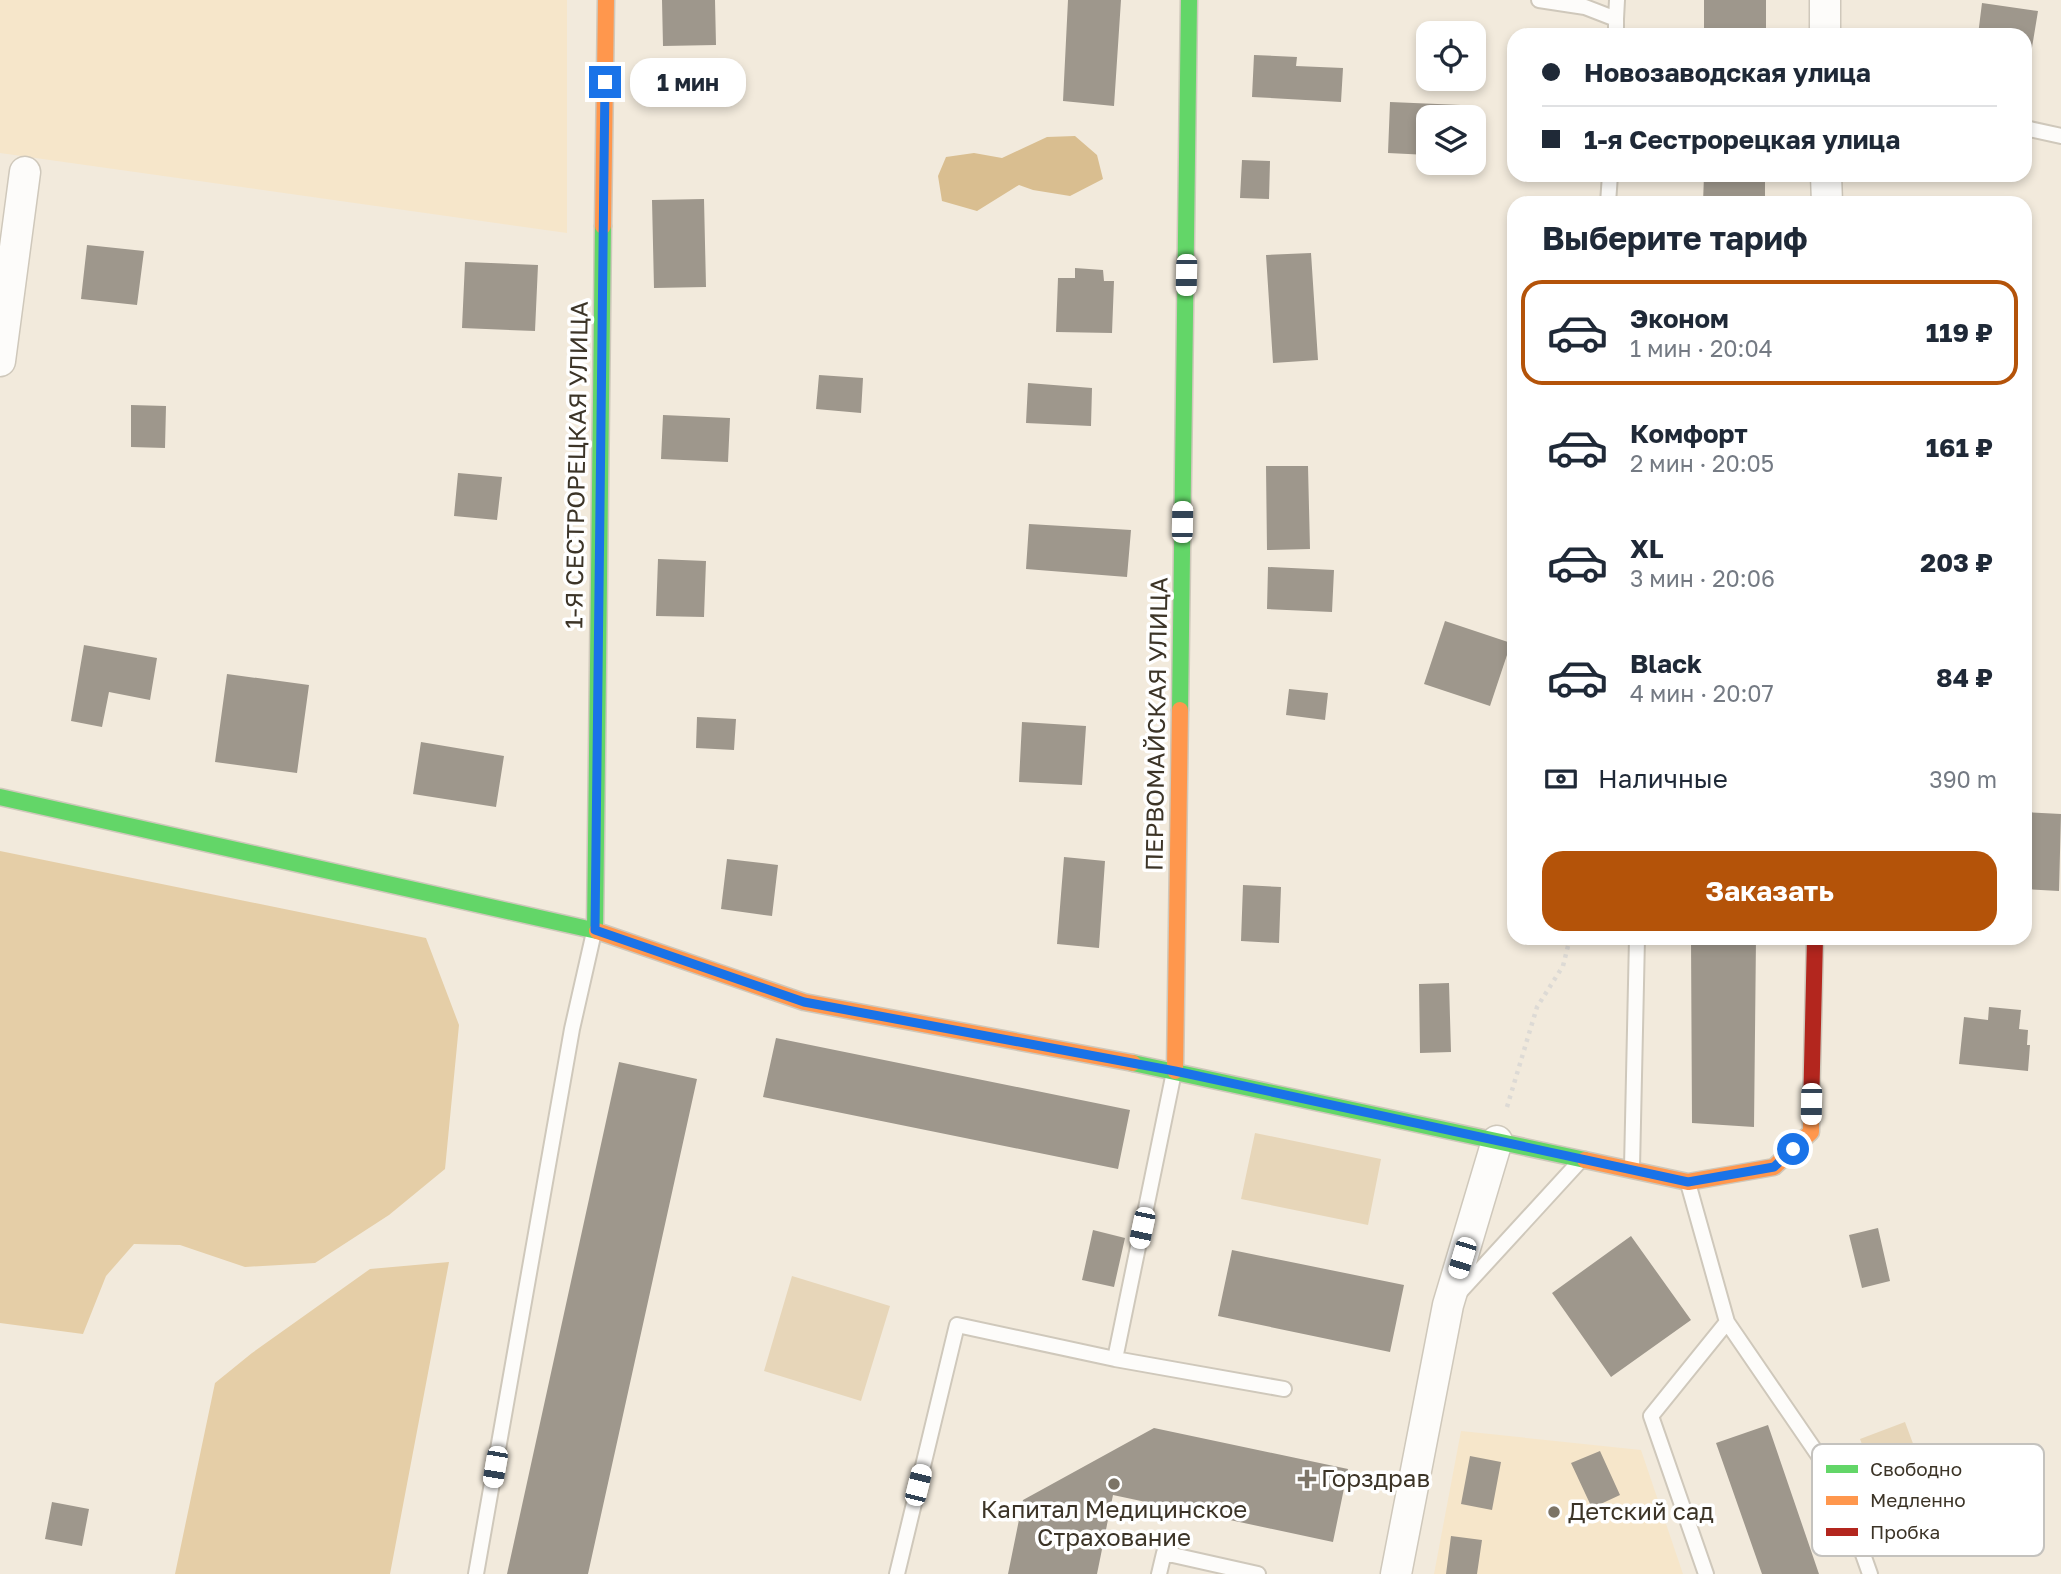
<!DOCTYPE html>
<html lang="ru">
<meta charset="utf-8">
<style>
body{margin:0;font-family:"Golos Text",sans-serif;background:#f6f6f7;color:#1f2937;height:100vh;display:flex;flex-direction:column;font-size:26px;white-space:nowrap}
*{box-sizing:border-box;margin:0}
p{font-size:23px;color:#747a83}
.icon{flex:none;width:38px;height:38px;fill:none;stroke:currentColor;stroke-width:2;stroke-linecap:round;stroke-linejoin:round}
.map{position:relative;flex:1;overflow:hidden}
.sheet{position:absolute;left:1507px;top:196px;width:525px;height:749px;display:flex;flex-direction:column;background:#fff;border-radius:21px;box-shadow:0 4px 10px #0003}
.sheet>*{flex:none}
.banner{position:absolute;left:1507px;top:28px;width:525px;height:154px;border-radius:21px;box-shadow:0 4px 10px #0003;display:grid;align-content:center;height:154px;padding:0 35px;background:#fff}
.buttons{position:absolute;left:1416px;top:21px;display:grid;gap:14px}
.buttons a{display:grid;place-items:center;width:70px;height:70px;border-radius:14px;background:#fff;box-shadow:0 4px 10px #0003;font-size:35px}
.end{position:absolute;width:32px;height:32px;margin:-16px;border:9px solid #1a73e8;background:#fff;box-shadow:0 0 0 4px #fff}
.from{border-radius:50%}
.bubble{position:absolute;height:49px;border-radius:21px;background:#fff;box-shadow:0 4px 10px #0003;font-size:23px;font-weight:700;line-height:49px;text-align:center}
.car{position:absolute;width:21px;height:42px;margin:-21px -10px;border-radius:9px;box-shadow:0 0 5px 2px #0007;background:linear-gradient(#fff 24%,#345 0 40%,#fff 0 76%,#345 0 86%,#fff 0)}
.banner b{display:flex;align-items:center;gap:24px;height:66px;font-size:26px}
.banner b+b{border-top:2px solid #e0e1e3}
.banner i{width:18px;height:18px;background:#1f2937}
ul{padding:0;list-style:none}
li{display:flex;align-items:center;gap:21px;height:105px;margin:0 14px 10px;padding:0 21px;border:4px solid transparent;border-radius:21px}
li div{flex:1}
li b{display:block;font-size:26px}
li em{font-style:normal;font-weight:700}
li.selected{border-color:#b45309}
li>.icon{width:63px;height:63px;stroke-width:1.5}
h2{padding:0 35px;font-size:32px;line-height:84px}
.pay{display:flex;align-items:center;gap:18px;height:77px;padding:0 35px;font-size:26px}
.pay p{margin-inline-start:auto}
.cta{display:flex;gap:14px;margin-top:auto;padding:14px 35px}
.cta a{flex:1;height:80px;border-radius:21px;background:#b45309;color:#fff;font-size:28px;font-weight:700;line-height:80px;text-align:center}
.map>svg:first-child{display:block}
.built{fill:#f6e6ca}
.green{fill:#e7d6b9}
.forest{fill:#e5cea7}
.water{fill:#d9be90}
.building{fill:#9e978c}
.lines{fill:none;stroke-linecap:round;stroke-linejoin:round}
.lane-casing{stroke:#cfc8bb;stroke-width:18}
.street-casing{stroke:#cfc8bb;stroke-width:33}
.fast-casing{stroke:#cfc8bb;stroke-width:19}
.slow-casing{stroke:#cfc8bb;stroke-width:19}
.jam-casing{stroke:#cfc8bb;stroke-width:19}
.path{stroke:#dddad5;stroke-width:4.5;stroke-dasharray:3.5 5;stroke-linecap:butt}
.lane{stroke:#fdfcfa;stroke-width:14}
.street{stroke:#fdfcfa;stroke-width:30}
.fast{stroke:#63d668;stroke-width:16}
.slow{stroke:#ff974d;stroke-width:16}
.jam{stroke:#b3261e;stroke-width:16}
.route{stroke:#1a73e8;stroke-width:9}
.poi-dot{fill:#7c7466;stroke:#fff;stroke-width:2.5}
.labels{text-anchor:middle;stroke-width:7;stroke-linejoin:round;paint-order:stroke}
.street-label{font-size:24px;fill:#3c3427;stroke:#fff}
.poi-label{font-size:24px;fill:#3c3427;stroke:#fff;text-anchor:start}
.key{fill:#fff;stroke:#c4c2be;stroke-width:2}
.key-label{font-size:19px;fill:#3c3427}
</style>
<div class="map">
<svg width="2061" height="1574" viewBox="0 0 2061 1574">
<rect width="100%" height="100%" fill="#f2eadc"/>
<path class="built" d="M0 0H567V233L0 153Z
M1461 1431 1641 1450 1683 1574H1434Z"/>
<path class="green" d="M1507 769H1514V866H1508Z
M1255 1133 1381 1159 1368 1225 1241 1199Z
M792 1276 890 1306 861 1401 764 1371Z
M1905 1422 1934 1500 1889 1516 1860 1439Z"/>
<path class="forest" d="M0 851 426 938 459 1025 445 1169 389 1215 315 1263 245 1267 180 1245 134 1244 106 1276 83 1334 0 1323Z
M449 1262 390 1574H175L215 1383 252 1353 370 1269Z"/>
<path class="water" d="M1075 136 1097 155 1103 179 1070 196 1033 190 1019 185 977 211 942 201 938 176 946 157 974 153 1002 158 1047 137Z"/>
<path class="building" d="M662 0H715L716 45 663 46Z
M1068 0H1121L1114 106 1063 101Z
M1704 0H1766V35H1704Z
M1982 3 2038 11 2026 84H2025V35H1978Z
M1254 55 1297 57 1296 66 1343 68 1341 102 1252 97Z
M1390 102 1461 105 1460 117H1428V155L1388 153Z
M1242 160 1270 161 1269 199 1240 198Z
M1704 175H1765V203H1703Z
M704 199 706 287 654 288 652 200Z
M87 245 144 251 137 305 81 299Z
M1311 253 1318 360 1273 363 1266 255Z
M465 262 538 265 535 331 462 328Z
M1075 268 1103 270 1104 281H1114L1112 333 1056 332 1058 278H1075Z
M819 375 863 378 861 413 816 409Z
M1028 383 1092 388 1091 426 1026 423Z
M131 405 166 406 165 448 131 447Z
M663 415 730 418 728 462 661 459Z
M1266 466H1308L1310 549 1267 550Z
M458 473 502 477 497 520 454 516Z
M1029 524 1131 530 1127 577 1026 569Z
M658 559 706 561 704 617 656 616Z
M1268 567 1334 570 1332 612 1267 609Z
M1445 621 1511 643 1490 706 1424 684Z
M84 645 157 658 150 700 109 692 102 727 71 721Z
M227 674 309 685 297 773 215 762Z
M1289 689 1328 693 1325 720 1286 715Z
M697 717 736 719 734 750 696 748Z
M1022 722 1086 726 1082 785 1019 782Z
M421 742 504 756 496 807 413 794Z
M2025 812 2061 814 2059 891 2025 889Z
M1064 857 1105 861 1099 948 1057 944Z
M727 859 778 865 772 916 721 909Z
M1243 885 1281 887 1279 943 1241 941Z
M1691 938H1756L1754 1127 1692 1123Z
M1449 983 1451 1052 1420 1053 1419 984Z
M1989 1007 2021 1010 2019 1029 2028 1030 2027 1045H2030L2028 1071 1959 1064 1964 1017 1988 1020Z
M776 1038 1130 1110 1118 1169 763 1097Z
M619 1062 697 1079 588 1574H507Z
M1878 1228 1890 1281 1862 1288 1849 1235Z
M1093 1230 1125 1238 1114 1287 1082 1280Z
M1631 1236 1691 1320 1611 1377 1552 1293Z
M1232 1250 1404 1285 1390 1352 1218 1316Z
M1768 1425 1819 1574H1762L1716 1443Z
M1154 1428 1348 1469 1333 1542 1113 1495 1097 1574H1008L1023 1500Z
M1600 1451 1620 1495 1592 1508 1571 1463Z
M1470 1456 1501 1462 1492 1510 1461 1504Z
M52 1502 89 1509 82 1546 45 1539Z
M1451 1536 1482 1540 1477 1574H1446Z"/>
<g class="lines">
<g class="lane-casing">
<path id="lane" d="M1539 0 1585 7 1616 19V35
M1616 19 1617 0
M2025 128 2061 136
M1608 203 1610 175
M1632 1168 1637 938
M1688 1183 1727 1322 1651 1416 1706 1574
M1458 1294 1580 1161
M1727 1322 1838 1484 1870 1574
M1115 1359 1174 1072
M476 1574 572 1029 594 932
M897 1574 957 1325 1115 1359 1284 1389
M1159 1574 1164 1553 1258 1574"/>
</g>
<g class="street-casing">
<path id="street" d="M1825 0V35
M1826 175 1827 203
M0 361 25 172
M1396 1574 1448 1305 1497 1141"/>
</g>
<g class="fast-casing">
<path id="fast" d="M1180 710 1189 0
M0 797 597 931
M595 930 603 226
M1133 1063 1585 1160"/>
</g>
<g class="slow-casing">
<path id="slow" d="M603 226 606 0
M597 931 804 1002 1133 1063
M1175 1071 1180 710
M1585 1160 1688 1182 1774 1167 1811 1132V1110"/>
</g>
<g class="jam-casing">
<path id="jam" d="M1811 1110 1815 938"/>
</g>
<path class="path" d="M1507 1107 1537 1007 1563 966 1570 938"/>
<use href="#lane" class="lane"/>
<use href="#street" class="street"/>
<use href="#fast" class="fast"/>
<use href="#slow" class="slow"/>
<use href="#jam" class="jam"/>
</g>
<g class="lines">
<path class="route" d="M605 82 595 930 804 1002 1175 1071 1688 1182 1774 1167 1793 1149"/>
</g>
<g class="poi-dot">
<path d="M1303.5 1468.5h7v7h7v7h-7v7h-7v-7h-7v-7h7z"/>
<circle cx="1114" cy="1484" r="7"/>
<circle cx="1554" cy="1512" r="7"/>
</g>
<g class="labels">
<g class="street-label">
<text transform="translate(577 465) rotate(-89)" y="8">1-Я СЕСТРОРЕЦКАЯ УЛИЦА</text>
<text transform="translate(1157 724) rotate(-89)" y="8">ПЕРВОМАЙСКАЯ УЛИЦА</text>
</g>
<g class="poi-label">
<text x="1321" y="1487">Горздрав</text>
<text x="1114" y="1518" text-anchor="middle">Капитал Медицинское<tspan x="1114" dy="28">Страхование</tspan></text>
<text x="1568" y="1520">Детский сад</text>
</g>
</g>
<rect x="1812" y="1444" width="232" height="112" rx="10" class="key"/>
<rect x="1826" y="1465" width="32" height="8" fill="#63d668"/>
<rect x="1826" y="1496" width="32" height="9" fill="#ff974d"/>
<rect x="1826" y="1528" width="32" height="8" fill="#b3261e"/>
<g class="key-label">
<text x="1870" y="1476">Свободно</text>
<text x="1870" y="1507">Медленно</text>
<text x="1870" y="1539">Пробка</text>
</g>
</svg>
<div class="buttons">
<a><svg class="icon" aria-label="locate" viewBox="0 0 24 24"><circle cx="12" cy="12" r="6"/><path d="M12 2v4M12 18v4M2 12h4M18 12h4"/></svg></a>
<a><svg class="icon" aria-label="layers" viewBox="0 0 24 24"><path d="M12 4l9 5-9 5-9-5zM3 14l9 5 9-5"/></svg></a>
</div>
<i class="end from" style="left:1793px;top:1149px"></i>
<i class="end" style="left:605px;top:82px"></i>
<div class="bubble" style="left:630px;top:58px;width:116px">1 мин</div>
<i class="car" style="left:1186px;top:275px;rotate:181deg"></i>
<i class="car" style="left:1182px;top:522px;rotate:1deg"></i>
<i class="car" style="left:1811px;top:1104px;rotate:181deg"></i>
<i class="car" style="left:1142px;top:1228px;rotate:192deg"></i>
<i class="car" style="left:1462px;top:1258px;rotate:197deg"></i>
<i class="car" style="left:495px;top:1467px;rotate:190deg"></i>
<i class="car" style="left:918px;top:1485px;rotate:14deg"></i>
<div class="banner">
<b><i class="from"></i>Новозаводская улица</b>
<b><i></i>1-я Сестрорецкая улица</b>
</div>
<section class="sheet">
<h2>Выберите тариф</h2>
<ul>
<li class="selected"><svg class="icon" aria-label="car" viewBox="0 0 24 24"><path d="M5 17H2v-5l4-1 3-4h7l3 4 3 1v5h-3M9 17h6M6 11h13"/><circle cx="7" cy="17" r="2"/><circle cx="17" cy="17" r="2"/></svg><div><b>Эконом</b><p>1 мин · 20:04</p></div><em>119 ₽</em></li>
<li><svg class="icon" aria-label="car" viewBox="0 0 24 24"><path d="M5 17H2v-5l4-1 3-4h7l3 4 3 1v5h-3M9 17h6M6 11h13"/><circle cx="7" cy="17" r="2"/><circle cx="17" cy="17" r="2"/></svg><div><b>Комфорт</b><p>2 мин · 20:05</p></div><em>161 ₽</em></li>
<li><svg class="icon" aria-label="car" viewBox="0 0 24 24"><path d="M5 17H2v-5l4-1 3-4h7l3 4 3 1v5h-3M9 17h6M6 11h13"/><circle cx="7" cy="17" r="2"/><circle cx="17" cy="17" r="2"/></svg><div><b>XL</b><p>3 мин · 20:06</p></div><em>203 ₽</em></li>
<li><svg class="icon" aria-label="car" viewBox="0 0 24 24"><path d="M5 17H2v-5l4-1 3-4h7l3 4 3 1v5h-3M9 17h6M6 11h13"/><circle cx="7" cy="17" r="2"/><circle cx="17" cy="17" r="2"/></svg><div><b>Black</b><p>4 мин · 20:07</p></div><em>84 ₽</em></li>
</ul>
<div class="pay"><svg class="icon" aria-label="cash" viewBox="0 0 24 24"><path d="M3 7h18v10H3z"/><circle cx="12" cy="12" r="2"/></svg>Наличные<p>390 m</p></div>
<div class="cta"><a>Заказать</a></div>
</section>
</div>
